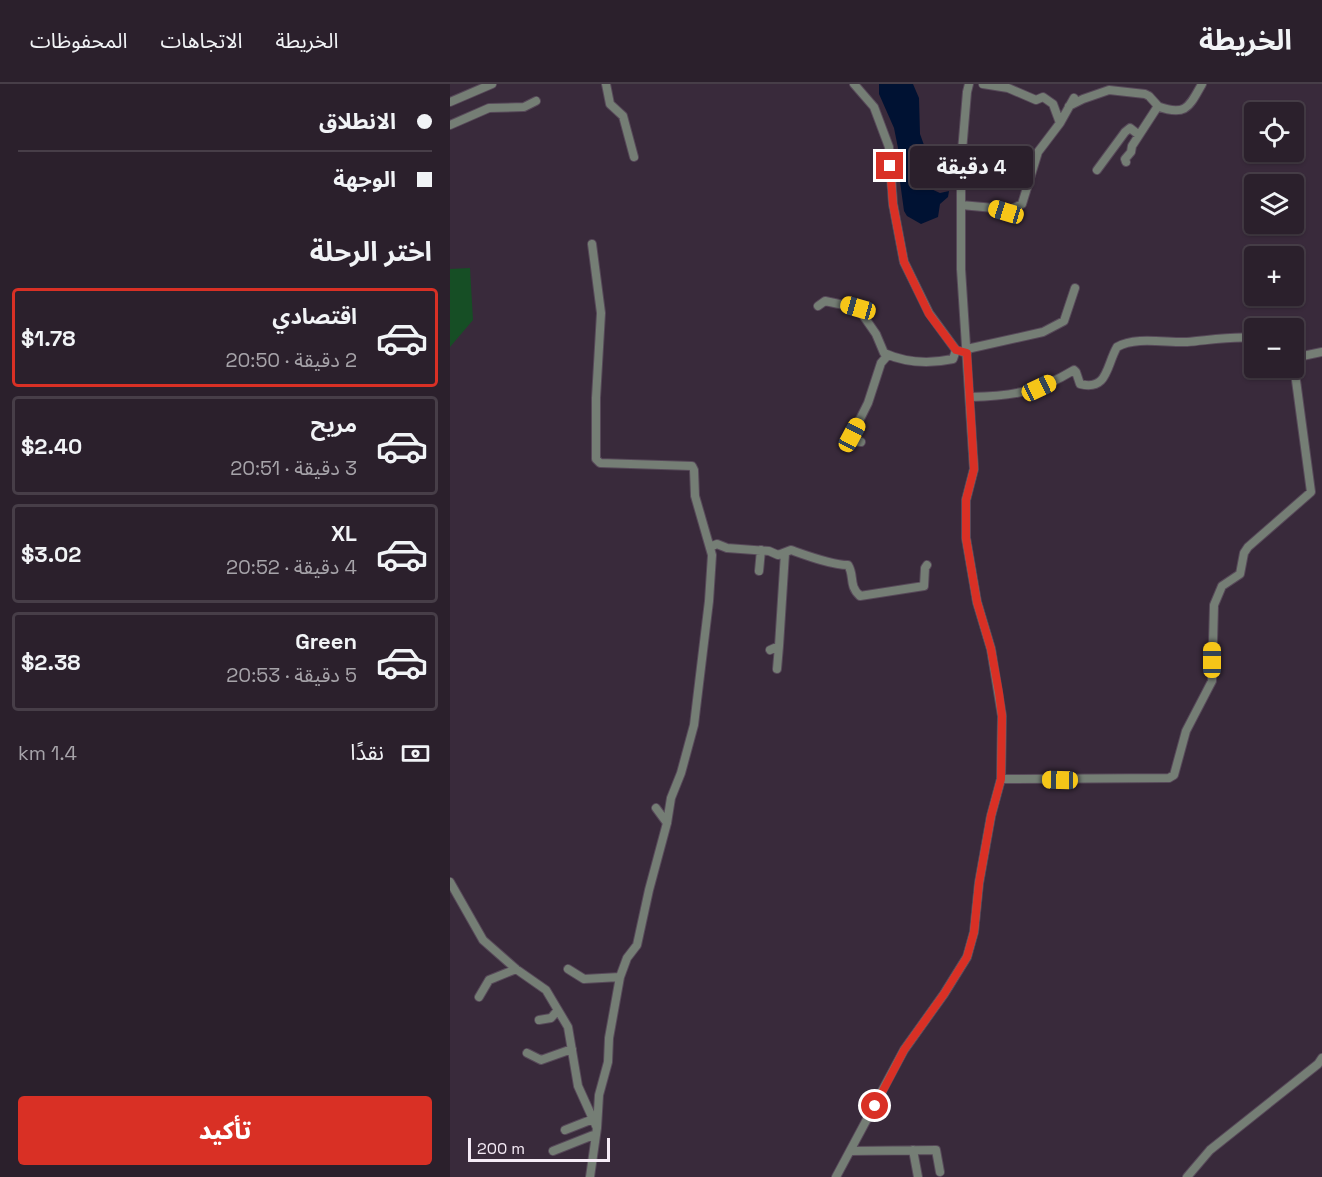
<!DOCTYPE html>
<html lang="ar">
<meta charset="utf-8">
<style>
body{margin:0;font-family:"Space Grotesk","Noto Sans Arabic",sans-serif;background:#332834;color:#f1f3f6;direction:rtl;height:100vh;display:flex;flex-direction:column;font-size:22px;white-space:nowrap}
*{box-sizing:border-box;margin:0}
p{font-size:20px;color:#a6a3a9}
.icon{flex:none;width:33px;height:33px;fill:none;stroke:currentColor;stroke-width:2;stroke-linecap:round;stroke-linejoin:round}
.map{position:relative;flex:1;overflow:hidden;direction:ltr}
.side{display:flex;flex-direction:column;background:#2b202c;width:450px}
.side>*{flex:none}
.hud{display:grid;align-content:center;height:132px;padding:0 18px;background:#2b202c}
.controls{position:absolute;left:794px;top:18px;display:grid;gap:12px}
.controls a{display:grid;place-items:center;width:60px;height:60px;border-radius:6px;background:#2b202c;box-shadow:0 2px 4px #0004,0 0 0 2px #473e48;font-size:30px}
.scale{position:absolute;left:18px;bottom:15px;width:142px;box-sizing:border-box;padding-left:6px;border:3px solid #f5ebf6;border-top:0;font-size:16px;line-height:21px;white-space:nowrap;color:#f5ebf6;-webkit-text-stroke:4px #392a3b;paint-order:stroke}
.end{position:absolute;width:27px;height:27px;margin:-14px;border:8px solid #d93025;background:#fff;box-shadow:0 0 0 3px #fff}
.from{border-radius:50%}
.bubble{position:absolute;height:42px;border-radius:6px;background:#2b202c;box-shadow:0 2px 4px #0004,0 0 0 2px #473e48;font-size:20px;font-weight:800;line-height:42px;text-align:center;direction:rtl}
.car{position:absolute;width:18px;height:36px;margin:-18px -9px;border-radius:8px;box-shadow:0 0 4px 2px #0007;background:linear-gradient(#f5c518 24%,#345 0 40%,#f5c518 0 76%,#345 0 86%,#f5c518 0)}
.hud b{display:flex;align-items:center;gap:21px;height:57px;font-size:22px}
.hud b+b{border-top:2px solid #473e48}
.hud i{width:15px;height:15px;background:#f1f3f6}
ul{padding:0;list-style:none}
li{display:flex;align-items:center;gap:18px;height:99px;margin:0 12px 9px;padding:0 6px;border:3px solid #473e48;border-radius:6px}
li div{flex:1}
li b{display:block;font-size:22px}
li em{font-style:normal;font-weight:800}
li.selected{border-color:#d93025}
li>.icon{width:54px;height:54px;stroke-width:1.5}
h2{padding:0 18px;font-size:27px;line-height:72px}
.pay{display:flex;align-items:center;gap:15px;height:66px;padding:0 18px;font-size:22px}
.pay p{margin-inline-start:auto}
.cta{display:flex;gap:12px;margin-top:auto;padding:12px 18px}
.cta a{flex:1;height:69px;border-radius:6px;background:#d93025;color:#fff;font-size:24px;font-weight:800;line-height:69px;text-align:center}
header{display:flex;align-items:center;gap:36px;box-sizing:border-box;height:84px;padding:0 30px;background:#2b202c;border-bottom:2px solid #473e48}
header strong{font-size:28px}
nav{display:flex;gap:33px;margin-inline-start:auto;font-size:21px}
main{display:flex;flex:1;min-height:0}
.map>svg:first-child{display:block}
.green{fill:#164e25}
.water{fill:#001233}
.lines{fill:none;stroke-linecap:round;stroke-linejoin:round}
.minor-casing{stroke:#574959;stroke-width:10}
.minor{stroke:#757e75;stroke-width:8}
.route{stroke:#d93025;stroke-width:8}
</style>
<header>
<strong>الخريطة</strong>
<nav><a>الخريطة</a><a>الاتجاهات</a><a>المحفوظات</a></nav>
</header>
<main>
<div class="map">
<svg width="872" height="1093" viewBox="0 0 872 1093">
<rect width="100%" height="100%" fill="#392a3b"/>
<path class="green" d="M20 184 23 236 0 263V185Z"/>
<path class="water" d="M429 0H463L469 14 470 50 474 61 470 75 473 84 472 93 479 104 490 109 499 107 498 113 490 120 488 133 471 140 457 132 454 127 448 83V64L444 44 429 10Z"/>
<g class="lines">
<g class="minor-casing">
<path id="minor" d="M156 0 160 20 173 32 184 73
M404 0 424 23 439 63 443 120 454 178 479 229 506 266 517 269
M533 0 558 4 586 16 593 13 603 20 610 39 624 14
M0 18 42 0
M619 22 633 15 659 6 695 10 699 12 708 22 682 62 681 68 675 75 676 78
M707 22C736 33 739 23 752 0
M0 41 39 24 74 23 86 17
M647 86 675 48 680 44 689 51
M511 121 544 124 556 128 572 120 588 68 610 39
M142 160 151 229 146 314V375L150 379 242 382 244 386 245 412 262 471 259 517 244 641 231 689 221 714 217 739 199 806 187 861 177 874 170 893 159 954 158 978 149 1011 147 1044
M368 222 375 217 408 224 426 250 434 269C456 279 479 280 503 275L506 266
M517 265 593 248 614 237 625 204
M843 274 872 268
M521 313C562 312 588 308 624 286L626 288 630 300C658 307 656 282 667 263 685 252 717 259 737 258 760 256 781 252 804 254
M411 358 401 356 402 351 418 319 431 279 438 271
M260 463 267 460 277 464 319 467 328 471 341 466C358 472 382 481 398 481 405 492 398 501 410 512L474 502 475 484 477 481
M309 487 311 466
M320 566 329 562 335 469
M327 585 329 562
M551 695 719 694 724 691 736 647 762 597 764 521 772 502 790 490 794 469 798 463 861 408 843 274
M206 724 217 739
M0 798 33 856 66 885 96 906 118 943 128 1002 147 1044 140 1093
M118 885 134 895 170 893
M29 913 39 896 66 885
M89 936 101 934 107 927
M77 969 91 976 122 965
M115 1046 143 1035
M463 1066 468 1093
M103 1067 146 1050
M401 1067 486 1066 490 1088
M386 1093 454 966 494 910 517 873 524 848 529 799 541 732 551 695 552 632 541 565 527 518 516 454V416L524 385 511 185V79L517 8 519 0
M737 1093 760 1066 868 980 872 974"/>
</g>
<use href="#minor" class="minor"/>
</g>
<g class="lines">
<path class="route" d="M425 1022 454 966 494 910 517 873 524 848 529 799 541 732 551 695 552 632 549 609 541 565 527 518 516 454V416L524 385 517 269 506 266 479 230 454 178 443 120 440 82"/>
</g>
</svg>
<div class="controls">
<a><svg class="icon" aria-label="locate" viewBox="0 0 24 24"><circle cx="12" cy="12" r="6"/><path d="M12 2v4M12 18v4M2 12h4M18 12h4"/></svg></a>
<a><svg class="icon" aria-label="layers" viewBox="0 0 24 24"><path d="M12 4l9 5-9 5-9-5zM3 14l9 5 9-5"/></svg></a>
<a>+</a>
<a>−</a>
</div>
<div class="scale">200 m</div>
<i class="end from" style="left:425px;top:1022px"></i>
<i class="end" style="left:440px;top:82px"></i>
<div class="bubble" style="left:460px;top:62px;width:123px">4 دقيقة</div>
<i class="car" style="left:556px;top:128px;rotate:287deg"></i>
<i class="car" style="left:408px;top:224px;rotate:286deg"></i>
<i class="car" style="left:589px;top:304px;rotate:65deg"></i>
<i class="car" style="left:402px;top:351px;rotate:28deg"></i>
<i class="car" style="left:762px;top:576px;rotate:0deg"></i>
<i class="car" style="left:610px;top:696px;rotate:271deg"></i>
</div>
<section class="side">
<div class="hud">
<b><i class="from"></i>الانطلاق</b>
<b><i></i>الوجهة</b>
</div>
<h2>اختر الرحلة</h2>
<ul>
<li class="selected"><svg class="icon" aria-label="car" viewBox="0 0 24 24"><path d="M5 17H2v-5l4-1 3-4h7l3 4 3 1v5h-3M9 17h6M6 11h13"/><circle cx="7" cy="17" r="2"/><circle cx="17" cy="17" r="2"/></svg><div><b>اقتصادي</b><p>2 دقيقة · 20:50</p></div><em>$1.78</em></li>
<li><svg class="icon" aria-label="car" viewBox="0 0 24 24"><path d="M5 17H2v-5l4-1 3-4h7l3 4 3 1v5h-3M9 17h6M6 11h13"/><circle cx="7" cy="17" r="2"/><circle cx="17" cy="17" r="2"/></svg><div><b>مريح</b><p>3 دقيقة · 20:51</p></div><em>$2.40</em></li>
<li><svg class="icon" aria-label="car" viewBox="0 0 24 24"><path d="M5 17H2v-5l4-1 3-4h7l3 4 3 1v5h-3M9 17h6M6 11h13"/><circle cx="7" cy="17" r="2"/><circle cx="17" cy="17" r="2"/></svg><div><b>XL</b><p>4 دقيقة · 20:52</p></div><em>$3.02</em></li>
<li><svg class="icon" aria-label="car" viewBox="0 0 24 24"><path d="M5 17H2v-5l4-1 3-4h7l3 4 3 1v5h-3M9 17h6M6 11h13"/><circle cx="7" cy="17" r="2"/><circle cx="17" cy="17" r="2"/></svg><div><b>Green</b><p>5 دقيقة · 20:53</p></div><em>$2.38</em></li>
</ul>
<div class="pay"><svg class="icon" aria-label="cash" viewBox="0 0 24 24"><path d="M3 7h18v10H3z"/><circle cx="12" cy="12" r="2"/></svg>نقدًا<p>1.4 km</p></div>
<div class="cta"><a>تأكيد</a></div>
</section>
</main>
